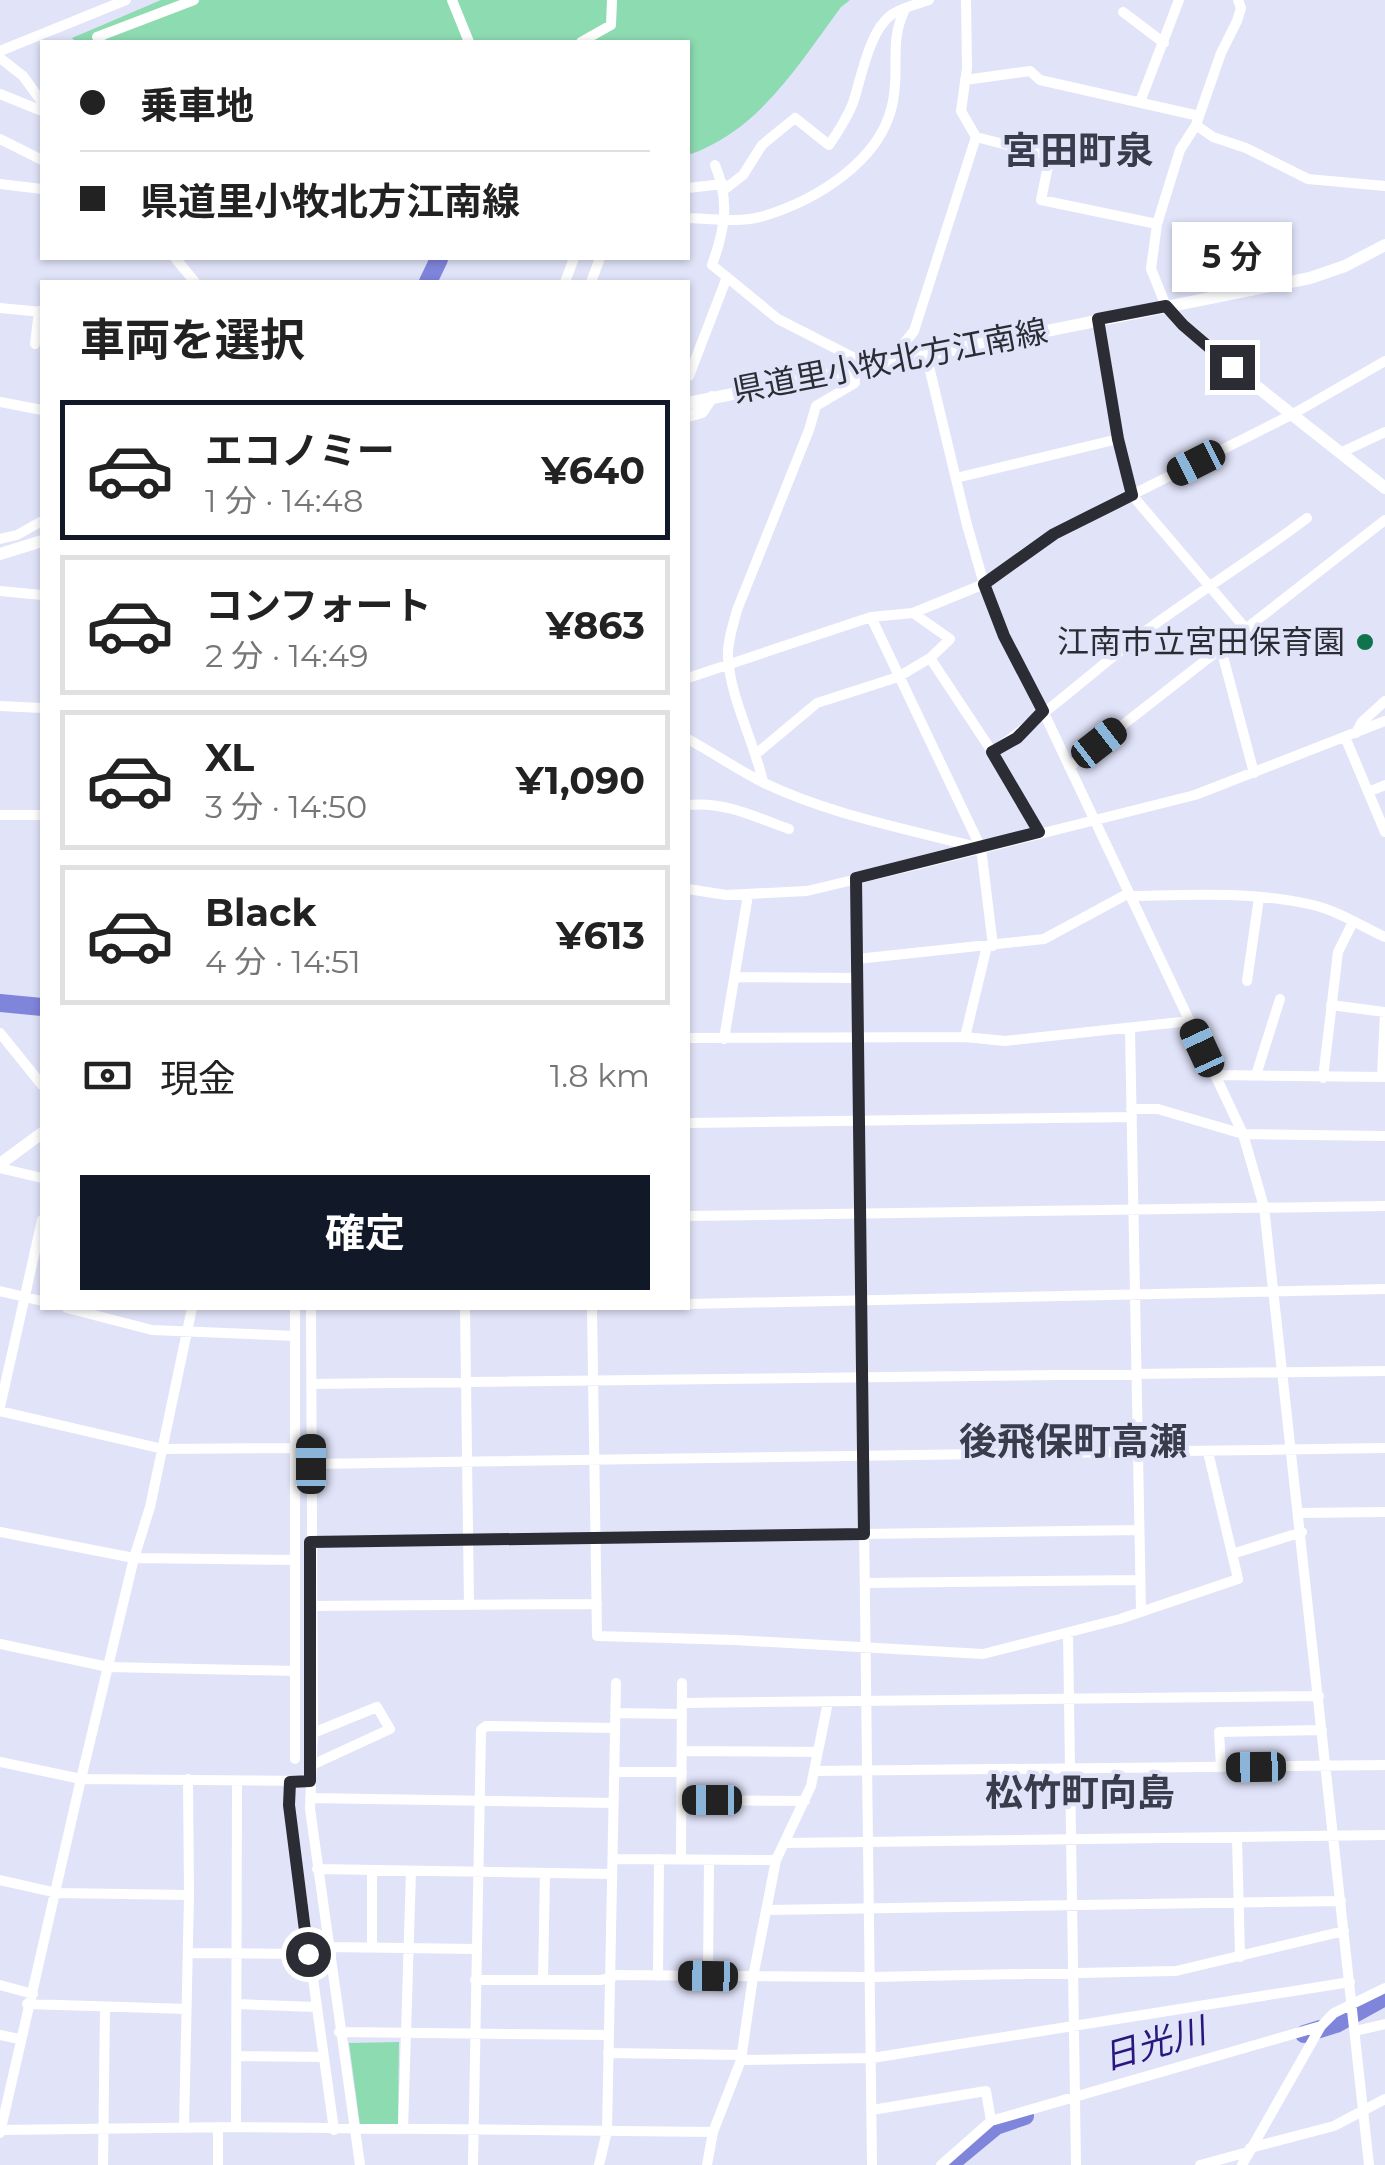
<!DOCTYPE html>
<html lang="ja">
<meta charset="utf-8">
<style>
body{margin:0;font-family:Montserrat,"Noto Sans JP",sans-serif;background:#f6f6f6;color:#222;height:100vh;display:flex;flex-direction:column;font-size:38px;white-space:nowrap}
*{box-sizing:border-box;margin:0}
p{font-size:32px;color:#767676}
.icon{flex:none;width:55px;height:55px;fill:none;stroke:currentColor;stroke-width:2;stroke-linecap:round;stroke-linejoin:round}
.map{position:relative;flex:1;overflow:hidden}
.panel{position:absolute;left:40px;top:280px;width:650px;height:1030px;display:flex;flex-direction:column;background:#fff;border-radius:0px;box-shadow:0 2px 8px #0004}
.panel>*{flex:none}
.hud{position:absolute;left:40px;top:40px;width:650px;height:220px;border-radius:0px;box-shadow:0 2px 8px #0004;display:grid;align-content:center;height:220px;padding:0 40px;background:#fff}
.end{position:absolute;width:45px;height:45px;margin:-22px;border:12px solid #2b2c34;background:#fff;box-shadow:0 0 0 5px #fff}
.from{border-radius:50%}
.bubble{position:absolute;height:70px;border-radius:0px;background:#fff;box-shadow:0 2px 8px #0004;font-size:32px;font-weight:700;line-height:70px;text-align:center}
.car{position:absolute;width:30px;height:60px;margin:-30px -15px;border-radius:12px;box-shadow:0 0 8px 2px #0007;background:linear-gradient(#222 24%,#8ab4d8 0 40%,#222 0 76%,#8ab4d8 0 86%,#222 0)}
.hud b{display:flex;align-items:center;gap:35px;height:95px;font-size:38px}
.hud b+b{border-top:2px solid #e0e0e0}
.hud i{width:25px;height:25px;background:#222}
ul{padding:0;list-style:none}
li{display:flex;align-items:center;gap:30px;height:140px;margin:0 20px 15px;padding:0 20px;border:5px solid #e0e0e0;border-radius:0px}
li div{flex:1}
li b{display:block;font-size:38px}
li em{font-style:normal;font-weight:700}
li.selected{border-color:#111827}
li>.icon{width:90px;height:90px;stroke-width:1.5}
h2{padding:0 40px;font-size:45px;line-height:120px}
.pay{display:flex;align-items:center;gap:25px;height:110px;padding:0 40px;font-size:38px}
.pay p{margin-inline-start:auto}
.primary-button{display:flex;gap:20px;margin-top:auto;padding:20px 40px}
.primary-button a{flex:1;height:115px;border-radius:0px;background:#111827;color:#fff;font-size:40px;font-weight:700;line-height:115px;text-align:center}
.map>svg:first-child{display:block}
.green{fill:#8ddbb1}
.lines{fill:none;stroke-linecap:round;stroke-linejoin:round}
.river{stroke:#8085dc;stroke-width:18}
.minor{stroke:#fff;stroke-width:10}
.major{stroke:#fff;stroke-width:12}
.route{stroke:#2b2c34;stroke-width:12}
.poi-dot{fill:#0f744c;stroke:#e1e3f9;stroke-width:4}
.labels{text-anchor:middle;stroke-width:8;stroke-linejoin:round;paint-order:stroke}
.street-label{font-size:32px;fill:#2b2c34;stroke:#e1e3f9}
.poi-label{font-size:32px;fill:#2b2c34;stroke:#e1e3f9;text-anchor:end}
.water-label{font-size:35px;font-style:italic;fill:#29177e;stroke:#e1e3f9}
.quarter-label{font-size:38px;font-weight:bold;fill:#3a3c4c;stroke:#e1e3f9}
</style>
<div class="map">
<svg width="1385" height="2165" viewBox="0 0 1385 2165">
<rect width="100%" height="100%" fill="#e1e3f9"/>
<path class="green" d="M161 0H850L841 7C798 65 759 131 688 155V42H76L72 38Z
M399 2042 398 2124 360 2125 349 2043Z"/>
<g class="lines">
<path class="river" d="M428 282 439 259
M0 1003 42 1007
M1304 2034 1336 2024 1385 1997
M949 2165 996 2126 1025 2116"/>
<path class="minor" d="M452 0 469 42
M1123 12 1164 43
M101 42 97 37 194 0
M581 42 611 25 612 0
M0 51 126 0
M0 58 23 76 42 102
M965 80 1030 71 1040 80 1199 116
M0 94 42 111
M1140 102 1179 0
M1196 125 1213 137 1246 148 1308 179 1385 186
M976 137 1046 155 1049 161 1041 200 1157 224
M0 139 42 160
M715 165C730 201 725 229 712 265L778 319 870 366
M0 184 42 189
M688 188 723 184
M725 189 743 175 762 145 795 118 829 145C838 132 847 118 853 103 861 79 869 31 891 15 901 8 917 4 929 0
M688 218C712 219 740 223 764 216 816 200 879 162 892 106 901 69 888 44 905 9
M175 258 195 282
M565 282 574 258
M591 282 600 258
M1166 306 1151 269 1157 224 1180 150 1196 125 1221 53 1237 21 1241 8 1238 0
M0 308 42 312
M1099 319 1118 439 1132 495 1246 629
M35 344 39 311
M926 354 967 525 984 584 1004 636 1043 711 1243 1134 1264 1207 1369 2165
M889 362 914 331 976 137 961 111 967 68 966 0
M689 376 727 277
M0 402 42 410
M1340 453 1385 432
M956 478 1118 439
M0 539 17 535 42 521
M0 591 42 595
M871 617 981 848 993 946
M1221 649 1254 773
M930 658 1001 765 1039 832
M688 678 871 617 913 613 984 584 1054 534 1293 414 1385 361
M0 706 42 708
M1356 733 1362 722 1385 701
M1345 737 1385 832
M688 739C713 753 737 769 762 782 830 815 908 829 980 848
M992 752C1044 716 1092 672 1143 633 1197 593 1253 559 1307 518
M756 754 817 703 898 677 930 658 950 639 913 613
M1069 767 1385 520
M763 782C754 741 731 700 728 658 727 642 733 626 737 610L809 430 816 406 855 383 854 369
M1368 792 1385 785
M688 805C724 801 755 817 789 829
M0 815H42
M856 878 872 2165
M688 889 726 895 807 891 920 864 1195 795 1385 721
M1131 896C1190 895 1255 891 1313 905 1338 911 1361 926 1385 937
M857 959 1044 939 1129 893
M735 977 857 978
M1247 981 1259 898
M1331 1005 1385 1012
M1130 1029 1141 1612
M0 1033 42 1085
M965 1037 987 946
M688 1038 965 1037 1005 1041 1190 1021
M724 1039 748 895
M1215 1075 1385 1077
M1256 1075 1280 999
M1382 1077 1385 1012
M1323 1078 1338 952 1353 922
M1131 1109H1158L1243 1134 1385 1136
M688 1123 1132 1117
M0 1168 42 1178
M688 1216 1385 1206
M0 1291 42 1301
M688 1304 1385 1289
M67 1308 152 1330 295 1336
M311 1308 313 1733 310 1809 360 2165
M465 1308 469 1603
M592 1308 597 1636 735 1640 983 1654 1120 1619 1238 1579 1208 1452
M311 1384 1385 1371
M0 1407 42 1220
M0 1411 163 1449 295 1448
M311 1464 1385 1448
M1299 1513 1385 1512
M0 1532 134 1558 295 1560
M311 1542 1139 1530
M1232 1554 1302 1532
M865 1583 1140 1580
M310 1606 597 1604
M1068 1634 1076 2165
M0 1644 108 1667 295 1671
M682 1703 1319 1696
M615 1713 682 1714
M682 1751 818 1752
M295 1759V1308
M0 1762 81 1779 310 1781
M312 1765 390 1729 377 1707 313 1733
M1221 1767 1219 1732 1322 1730
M814 1771 1385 1765
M615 1772H682
M290 1782 289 1805 334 2130
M310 1798 614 1803
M681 1800 805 1801
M1237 1837 1240 1957
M785 1843 1385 1835
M613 1859 776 1860
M681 1859 682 1683
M317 1869 611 1874
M0 1880 57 1893 189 1895
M767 1910 1341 1901
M328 1947 475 1949
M372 1948V1870
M188 1953 308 1954
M658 1976 659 1859
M708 1976 709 1860
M475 1980H601L617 1975 872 1977 1176 1971 1344 1931
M543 1980 545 1873
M0 1985 33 1994
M27 2004 186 2009
M237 2004 316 2007
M1355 2031 1385 2024
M339 2032 608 2035
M0 2035 19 2039
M608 2053 742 2055
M238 2056 323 2057
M741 2060 872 2058 1350 1982
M872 2110 986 2091 991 2121
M236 2127 237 1782
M184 2128 189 1895 188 1779
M403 2129 411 1871
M0 2130 236 2127 713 2132
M0 2133 81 1779 134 1558 150 1507 192 1308
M1250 2148 1334 2126 1385 2099
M103 2165 105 2007
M218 2165V2129
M473 2165 481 1730 486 1726 615 1728
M599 2165 607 2131 616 1683
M707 2165 713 2132 741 2060 753 1977 776 1860 811 1786 828 1702
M941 2165 991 2121 1321 2026
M1200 2165 1248 2152
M1242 2165 1321 2026 1334 2013 1385 1988"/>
<path class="major" d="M1166 306 1183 325 1232 367 1385 488
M688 403 1310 278 1345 266 1385 245
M688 416 702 412 712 397
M0 554 42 541
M0 1164 42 1133"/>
</g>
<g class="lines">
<path class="route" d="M308 1954 289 1805 290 1782 310 1781V1542L864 1534 856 878 1039 832 992 752 1017 738 1043 711 1004 636 984 584 1054 534 1132 495 1118 439 1098 319 1166 306 1183 325 1232 367"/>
</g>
<circle class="poi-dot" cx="1365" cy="642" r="10"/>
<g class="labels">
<g class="street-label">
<text transform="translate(890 361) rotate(-11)" y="11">県道里小牧北方江南線</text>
</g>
<g class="poi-label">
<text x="1345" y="653">江南市立宮田保育園</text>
</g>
<g class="water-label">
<text transform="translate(1154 2044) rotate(-16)" y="12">日光川</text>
</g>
<g class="quarter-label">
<text x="1078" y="164">宮田町泉</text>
<text x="1073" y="1455">後飛保町高瀬</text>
<text x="1080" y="1806">松竹町向島</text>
</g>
</g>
</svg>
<i class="end from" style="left:308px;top:1954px"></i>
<i class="end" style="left:1232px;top:367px"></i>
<div class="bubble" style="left:1172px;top:222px;width:120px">5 分</div>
<i class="car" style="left:1196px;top:463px;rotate:243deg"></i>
<i class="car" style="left:1099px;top:743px;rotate:52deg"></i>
<i class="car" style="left:1202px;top:1048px;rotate:335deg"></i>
<i class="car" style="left:311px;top:1464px;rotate:0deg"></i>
<i class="car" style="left:1256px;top:1767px;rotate:269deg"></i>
<i class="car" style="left:712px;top:1800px;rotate:270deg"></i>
<i class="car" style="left:708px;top:1976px;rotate:271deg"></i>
<div class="hud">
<b><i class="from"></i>乗車地</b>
<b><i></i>県道里小牧北方江南線</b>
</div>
<section class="panel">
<h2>車両を選択</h2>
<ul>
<li class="selected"><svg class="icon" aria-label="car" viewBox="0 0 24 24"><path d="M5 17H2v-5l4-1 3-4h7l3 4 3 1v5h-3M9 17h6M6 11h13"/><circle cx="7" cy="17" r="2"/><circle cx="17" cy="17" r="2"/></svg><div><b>エコノミー</b><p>1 分 · 14:48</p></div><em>¥640</em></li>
<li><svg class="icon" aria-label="car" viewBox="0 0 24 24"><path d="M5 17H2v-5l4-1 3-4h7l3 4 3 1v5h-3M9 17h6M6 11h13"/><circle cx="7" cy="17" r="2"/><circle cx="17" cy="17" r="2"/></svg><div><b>コンフォート</b><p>2 分 · 14:49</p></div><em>¥863</em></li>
<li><svg class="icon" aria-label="car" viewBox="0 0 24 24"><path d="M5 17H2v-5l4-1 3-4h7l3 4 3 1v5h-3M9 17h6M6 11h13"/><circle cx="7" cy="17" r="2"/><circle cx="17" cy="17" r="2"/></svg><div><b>XL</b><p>3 分 · 14:50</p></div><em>¥1,090</em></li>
<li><svg class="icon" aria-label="car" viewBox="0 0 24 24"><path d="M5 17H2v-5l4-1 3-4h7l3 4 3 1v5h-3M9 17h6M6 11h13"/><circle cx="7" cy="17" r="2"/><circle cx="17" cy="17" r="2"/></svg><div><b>Black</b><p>4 分 · 14:51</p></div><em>¥613</em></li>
</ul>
<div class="pay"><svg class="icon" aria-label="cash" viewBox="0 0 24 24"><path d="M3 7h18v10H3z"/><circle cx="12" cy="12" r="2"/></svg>現金<p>1.8 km</p></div>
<div class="primary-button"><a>確定</a></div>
</section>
</div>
